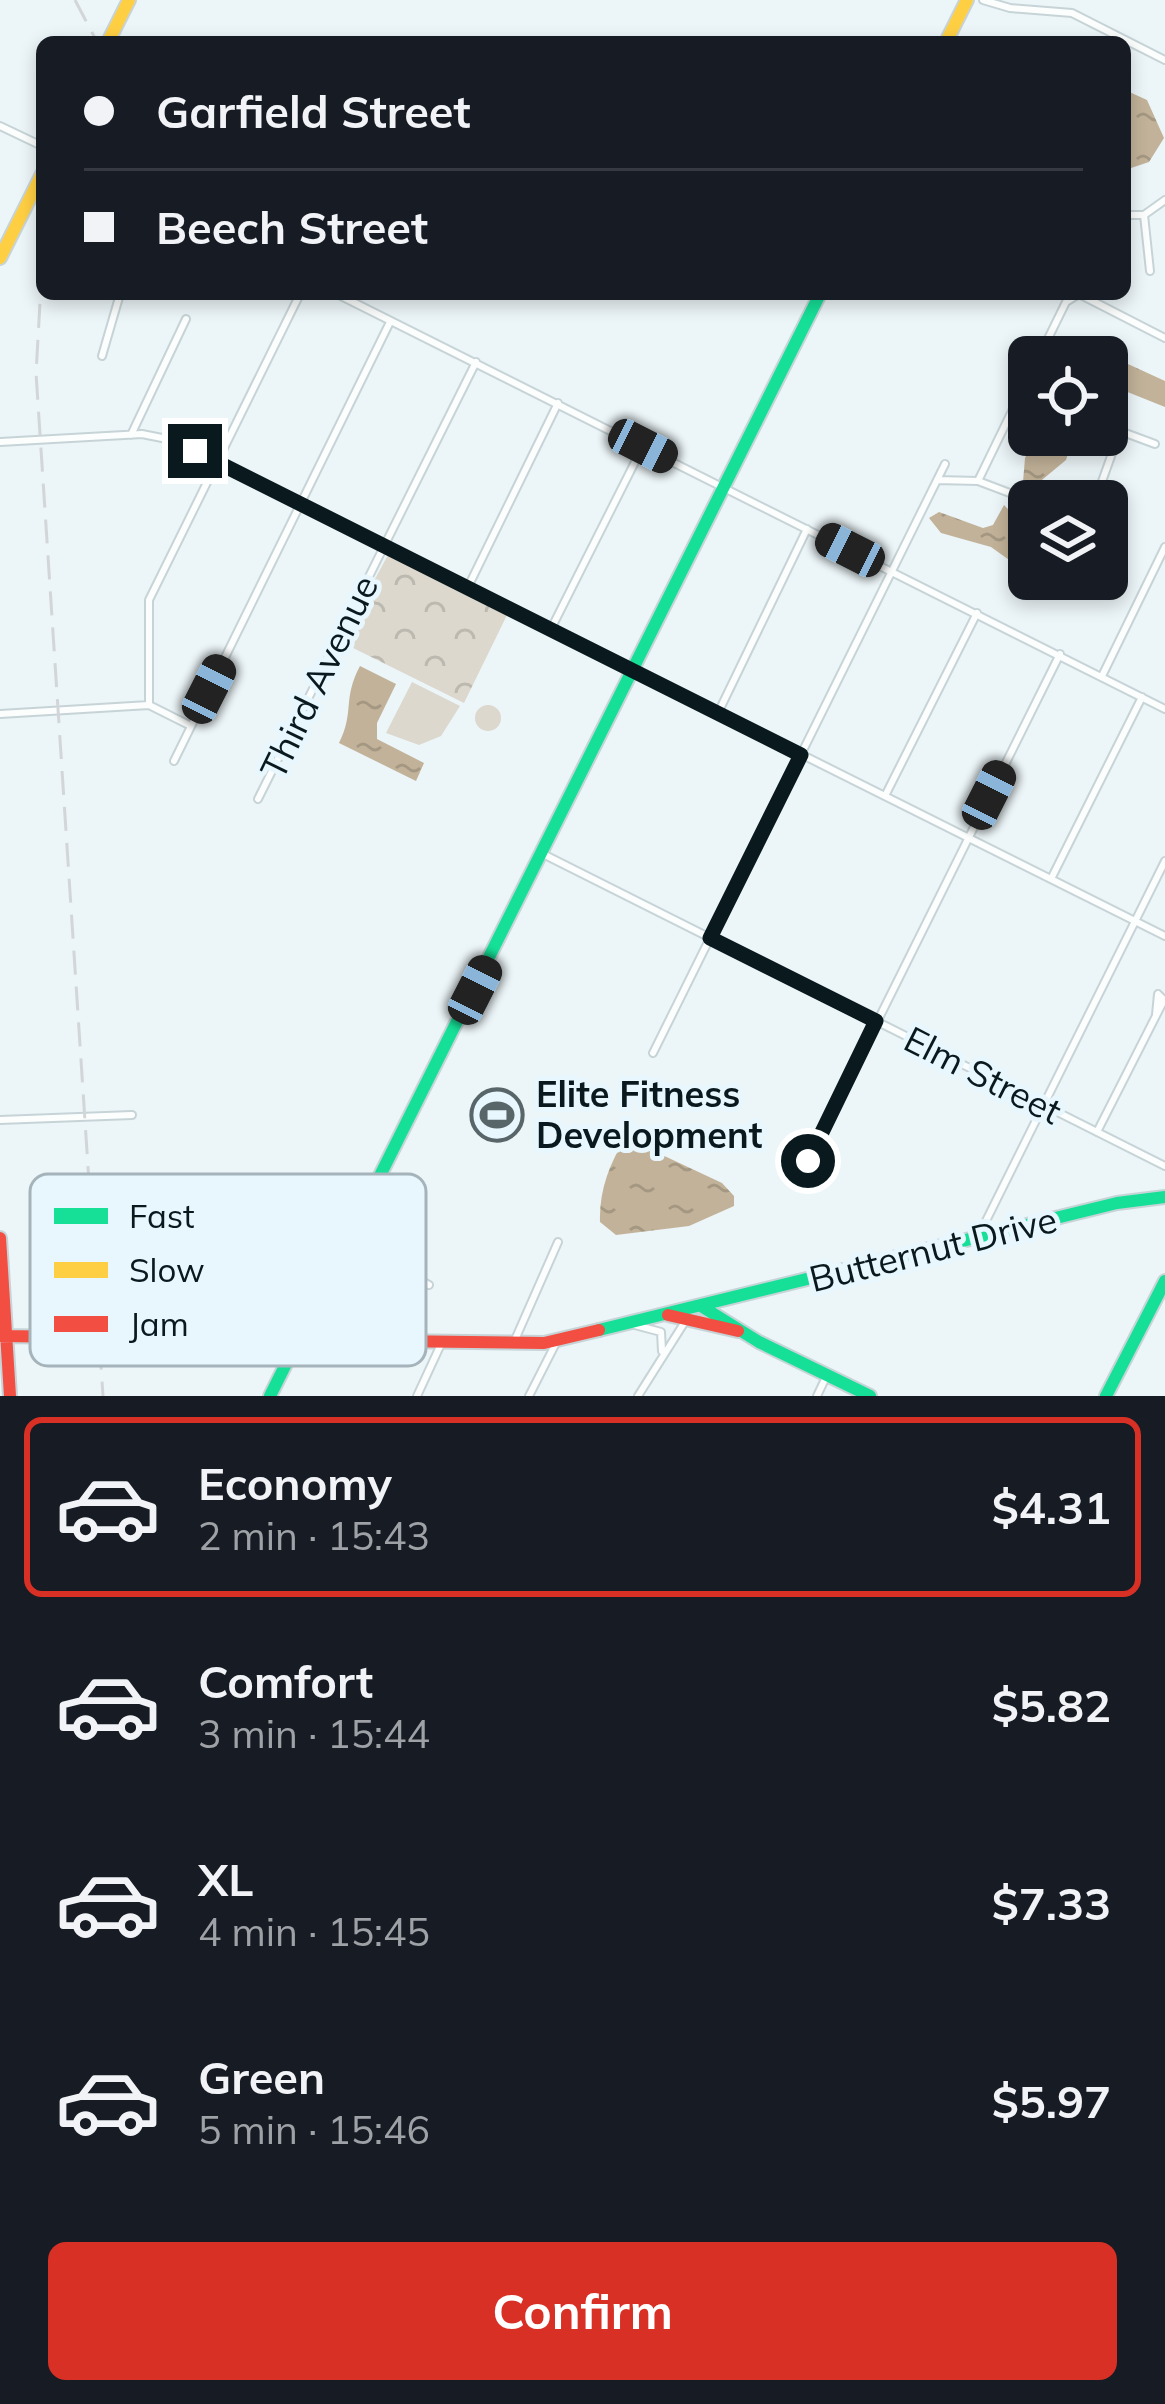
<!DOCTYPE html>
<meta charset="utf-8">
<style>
body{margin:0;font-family:Mulish,sans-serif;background:#242831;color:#f1f3f6;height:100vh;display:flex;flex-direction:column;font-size:45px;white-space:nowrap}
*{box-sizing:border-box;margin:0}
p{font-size:39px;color:#9ea1a6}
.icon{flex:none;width:66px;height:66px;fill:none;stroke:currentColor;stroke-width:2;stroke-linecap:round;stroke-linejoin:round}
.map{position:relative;height:1396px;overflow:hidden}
.sheet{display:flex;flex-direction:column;background:#171b24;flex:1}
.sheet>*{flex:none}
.top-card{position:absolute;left:36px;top:36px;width:1095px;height:264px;border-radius:18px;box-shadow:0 6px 18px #0003;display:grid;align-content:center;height:264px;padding:0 48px;background:#171b24}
.controls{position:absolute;left:1008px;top:336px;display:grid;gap:24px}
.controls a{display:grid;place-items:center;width:120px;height:120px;border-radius:18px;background:#171b24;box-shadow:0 6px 18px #0003;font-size:60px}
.end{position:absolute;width:54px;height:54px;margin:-27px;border:15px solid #09191e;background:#fff;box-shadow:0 0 0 6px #fff}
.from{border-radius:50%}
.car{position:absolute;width:36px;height:72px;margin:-36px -18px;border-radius:15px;box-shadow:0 0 9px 3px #0007;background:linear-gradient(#222 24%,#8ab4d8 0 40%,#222 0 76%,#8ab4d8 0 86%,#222 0)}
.top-card b{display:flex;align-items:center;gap:42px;height:114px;font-size:45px}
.top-card b+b{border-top:3px solid #363941}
.top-card i{width:30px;height:30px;background:#f1f3f6}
ul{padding:21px 0 0;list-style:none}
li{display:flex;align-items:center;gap:36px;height:180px;margin:0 24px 18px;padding:0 24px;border:6px solid transparent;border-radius:18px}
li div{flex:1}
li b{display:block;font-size:45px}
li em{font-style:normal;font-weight:700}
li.selected{border-color:#d93025}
li>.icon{width:108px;height:108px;stroke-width:1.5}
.button{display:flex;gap:24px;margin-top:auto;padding:24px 48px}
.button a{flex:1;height:138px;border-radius:18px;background:#d93025;color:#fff;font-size:48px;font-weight:700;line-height:138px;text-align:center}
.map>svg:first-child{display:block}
.green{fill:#ddd8cd}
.park{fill:url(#park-crowns)}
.water{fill:url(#water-ripples)}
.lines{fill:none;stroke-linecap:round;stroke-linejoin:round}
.street-casing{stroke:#c7d4d7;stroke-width:10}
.fast-casing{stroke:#c7d4d7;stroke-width:16}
.slow-casing{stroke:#c7d4d7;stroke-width:16}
.jam-casing{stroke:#c7d4d7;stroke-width:16}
.street{stroke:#fcfefe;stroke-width:6}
.fast{stroke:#16e098;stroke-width:12}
.slow{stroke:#ffcf43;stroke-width:12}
.jam{stroke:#f24e42;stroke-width:12}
.rail{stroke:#d3d6d8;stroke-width:3;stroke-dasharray:24 12;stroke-linecap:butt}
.route{stroke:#09191e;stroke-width:15}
.labels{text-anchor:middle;stroke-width:10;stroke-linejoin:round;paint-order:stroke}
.street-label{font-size:36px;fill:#09191e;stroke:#e7f7fd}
.poi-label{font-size:36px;font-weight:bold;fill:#09191e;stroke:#e7f7fd;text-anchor:start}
.key{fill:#e7f7fd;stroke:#a4b4ba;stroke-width:3}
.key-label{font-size:33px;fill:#09191e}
</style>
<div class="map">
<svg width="1165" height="1396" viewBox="0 0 1165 1396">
<defs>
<pattern id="park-crowns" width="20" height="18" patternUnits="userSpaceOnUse" patternTransform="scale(3)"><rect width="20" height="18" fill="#ddd8cd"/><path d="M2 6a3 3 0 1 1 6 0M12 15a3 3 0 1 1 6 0" fill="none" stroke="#bcb9b0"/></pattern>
<pattern id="water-ripples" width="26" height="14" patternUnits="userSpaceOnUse" patternTransform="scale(3)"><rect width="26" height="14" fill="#c2b299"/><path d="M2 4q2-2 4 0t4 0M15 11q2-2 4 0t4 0" fill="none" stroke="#a59883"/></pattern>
</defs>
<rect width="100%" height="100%" fill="#ecf5f8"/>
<path class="green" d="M412 682 460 706 441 736 419 745 386 733Z
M475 718a13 13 0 1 1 26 0a13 13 0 1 1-26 0Z"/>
<path class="park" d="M389 553 509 611 464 703 341 642Z"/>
<path class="water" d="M1125 90 1147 100 1164 138 1149 162 1125 170Z
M1093 348 1165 381V407L1125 391 1107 392V357H1085Z
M1036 435H1074L1066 460 1031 489 1023 482 1025 458Z
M1004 505 1010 511 1008 533 1029 543V574L991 547 941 533 929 518 939 512 983 528 993 525Z
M360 666 396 684 377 723V739L424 763 416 781 339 743C355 711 342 700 360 666Z
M626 1138 722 1183 734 1196V1206L689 1226 616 1235 600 1222C599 1192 609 1163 626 1138Z"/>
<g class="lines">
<g class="street-casing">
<path id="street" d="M983 0 1010 8 1072 13 1165 60
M0 126 42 146
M1125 215H1144
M1144 215 1150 271
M1144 215 1165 200
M337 294 1165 709
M102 356 120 294
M1039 357 1066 302 1079 294 1165 338
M131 435 186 319
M0 442 142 434 172 440 1165 936
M937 480 978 481 1031 501
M978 481 1029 376
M1095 501 1120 431 1155 444
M468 587 558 403
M551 629 643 446
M1102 676 1165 547
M149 705V600L300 294
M718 713 807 529
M0 714 149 705 191 726
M174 761 390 322
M885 796 977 613
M258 799 476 362
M543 854 1165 1166
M1051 879 1142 697
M653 1053 945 464
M0 1120 132 1115
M1097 1132 1164 1000 1158 994 1156 1015
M808 1161 1060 654
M978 1237 1165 861
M349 1242 429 1285
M631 1324 661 1332 662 1351
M514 1342 558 1242
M417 1396 442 1342
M529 1396 557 1341
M638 1396 686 1320
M817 1396 827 1375"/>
</g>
<g class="fast-casing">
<path id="fast" d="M701 1306 759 1342 870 1396
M599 1330 1117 1203 1165 1197
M270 1396 820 294
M1106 1396 1165 1281"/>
</g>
<g class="slow-casing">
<path id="slow" d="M108 42 129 0
M946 42 967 0
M0 258 42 174"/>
</g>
<g class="jam-casing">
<path id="jam" d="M0 1238 10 1396
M668 1315 738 1331
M0 1336 544 1343 599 1330"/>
</g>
<use href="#street" class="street"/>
<use href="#fast" class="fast"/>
<use href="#slow" class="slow"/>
<use href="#jam" class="jam"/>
<path class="rail" d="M75 0 97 42
M42 268 36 373 103 1396"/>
</g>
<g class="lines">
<path class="route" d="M195 451 801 755 710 938 876 1021 808 1161"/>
</g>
<defs>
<g id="stadium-ring" transform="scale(2.7)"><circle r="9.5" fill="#e7f7fd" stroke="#58666a" stroke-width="1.5"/><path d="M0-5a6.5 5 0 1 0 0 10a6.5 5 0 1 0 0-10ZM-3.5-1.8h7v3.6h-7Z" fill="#58666a"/></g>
</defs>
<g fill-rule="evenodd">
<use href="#stadium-ring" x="497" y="1115"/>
</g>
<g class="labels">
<g class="street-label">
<text transform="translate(319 677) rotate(-64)" y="13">Third Avenue</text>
<text transform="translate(983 1075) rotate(27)" y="13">Elm Street</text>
<text transform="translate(933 1249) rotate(-14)" y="13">Butternut Drive</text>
</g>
<g class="poi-label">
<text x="536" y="1107">Elite Fitness<tspan x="536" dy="41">Development</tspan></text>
</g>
</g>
<rect x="30" y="1174" width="396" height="192" rx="18" class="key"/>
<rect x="54" y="1208" width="54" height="16" fill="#16e098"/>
<rect x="54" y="1262" width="54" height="16" fill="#ffcf43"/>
<rect x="54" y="1316" width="54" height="16" fill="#f24e42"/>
<g class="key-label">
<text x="129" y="1228">Fast</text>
<text x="129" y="1282">Slow</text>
<text x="129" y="1336">Jam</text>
</g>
</svg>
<div class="controls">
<a><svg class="icon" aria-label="locate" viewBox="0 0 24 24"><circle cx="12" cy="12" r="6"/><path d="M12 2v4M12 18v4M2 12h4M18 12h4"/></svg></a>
<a><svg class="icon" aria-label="layers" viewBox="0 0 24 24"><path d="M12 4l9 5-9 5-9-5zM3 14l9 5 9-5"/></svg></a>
</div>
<i class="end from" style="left:808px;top:1161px"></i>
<i class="end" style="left:195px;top:451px"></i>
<i class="car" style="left:643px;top:446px;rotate:117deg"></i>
<i class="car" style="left:850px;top:550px;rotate:297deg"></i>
<i class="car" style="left:209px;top:689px;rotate:27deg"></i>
<i class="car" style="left:989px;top:795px;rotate:27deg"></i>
<i class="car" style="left:475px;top:990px;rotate:27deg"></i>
<div class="top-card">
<b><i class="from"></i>Garfield Street</b>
<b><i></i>Beech Street</b>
</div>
</div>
<section class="sheet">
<ul>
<li class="selected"><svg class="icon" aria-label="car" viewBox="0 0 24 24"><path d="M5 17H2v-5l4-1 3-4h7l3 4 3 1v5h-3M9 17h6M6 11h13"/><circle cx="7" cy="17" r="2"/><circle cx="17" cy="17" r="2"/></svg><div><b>Economy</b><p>2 min · 15:43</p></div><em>$4.31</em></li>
<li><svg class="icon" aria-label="car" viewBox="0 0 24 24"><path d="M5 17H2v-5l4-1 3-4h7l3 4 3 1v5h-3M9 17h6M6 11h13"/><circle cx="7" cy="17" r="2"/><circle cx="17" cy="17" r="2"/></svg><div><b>Comfort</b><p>3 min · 15:44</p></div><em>$5.82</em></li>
<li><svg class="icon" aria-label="car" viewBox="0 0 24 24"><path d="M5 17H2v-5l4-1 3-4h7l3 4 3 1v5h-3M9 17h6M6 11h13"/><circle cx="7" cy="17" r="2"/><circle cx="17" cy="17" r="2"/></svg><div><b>XL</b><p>4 min · 15:45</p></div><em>$7.33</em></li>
<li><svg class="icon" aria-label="car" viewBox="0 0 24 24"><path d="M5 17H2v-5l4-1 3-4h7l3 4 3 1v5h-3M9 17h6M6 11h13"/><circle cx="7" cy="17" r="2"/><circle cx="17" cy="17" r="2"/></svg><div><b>Green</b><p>5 min · 15:46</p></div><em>$5.97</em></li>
</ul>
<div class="button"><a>Confirm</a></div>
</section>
